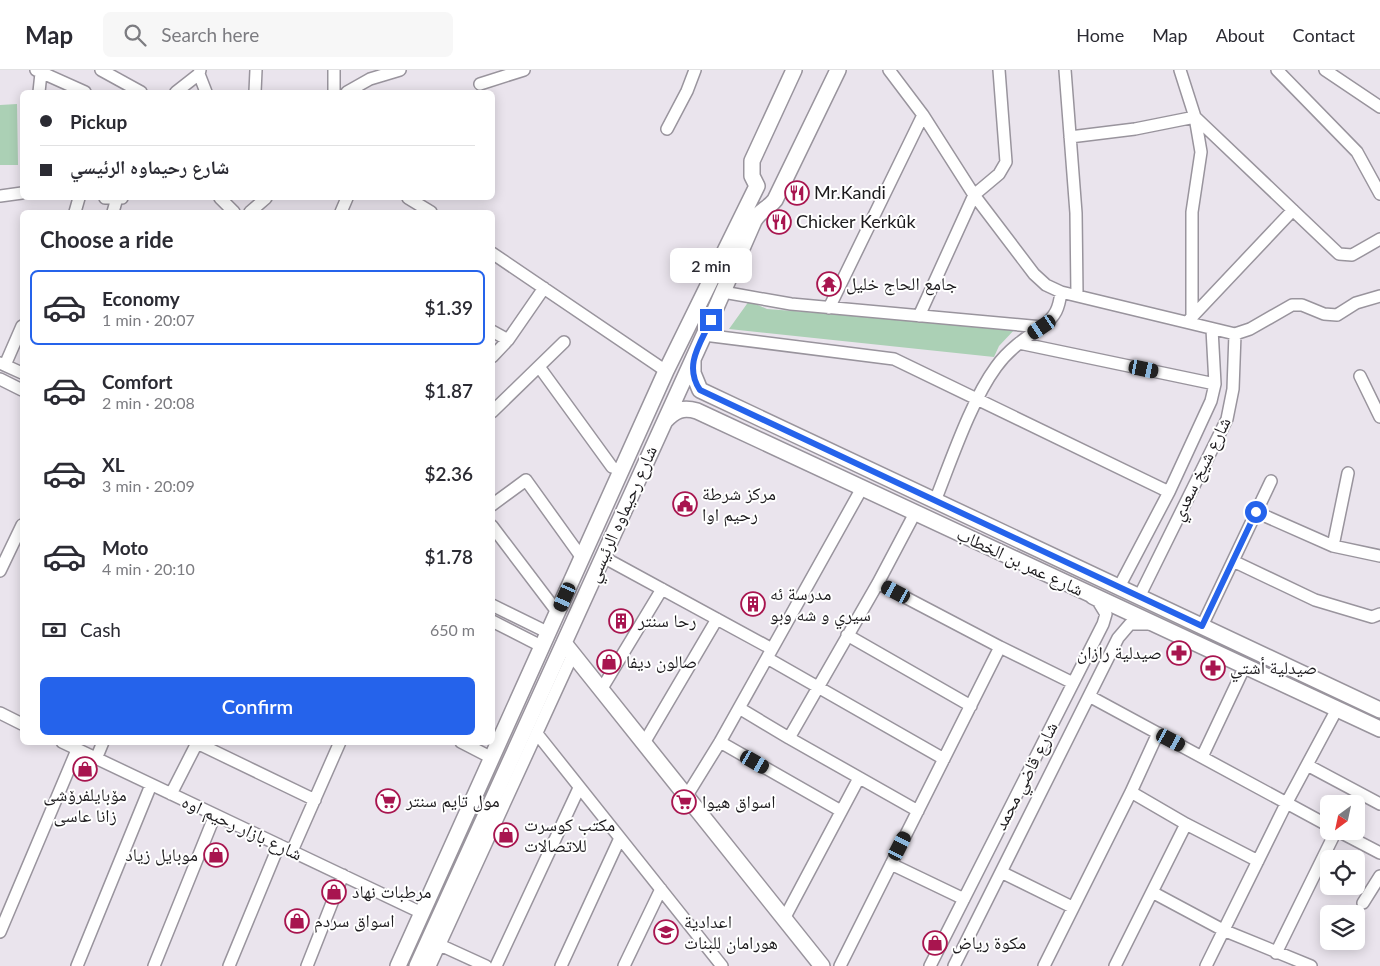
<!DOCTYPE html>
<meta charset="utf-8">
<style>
body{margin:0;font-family:Lato,"Noto Naskh Arabic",sans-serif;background:#f7f7f7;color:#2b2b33;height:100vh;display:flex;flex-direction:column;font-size:19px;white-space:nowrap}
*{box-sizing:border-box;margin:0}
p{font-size:16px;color:#7c7c81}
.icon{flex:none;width:28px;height:28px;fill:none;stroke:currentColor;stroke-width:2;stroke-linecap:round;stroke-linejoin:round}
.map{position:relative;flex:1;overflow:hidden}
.side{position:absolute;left:20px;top:140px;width:475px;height:535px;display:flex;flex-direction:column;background:#fff;border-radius:8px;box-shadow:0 2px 12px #0003}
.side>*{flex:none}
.guide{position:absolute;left:20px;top:20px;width:475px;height:110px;border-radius:8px;box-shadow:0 2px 12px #0003;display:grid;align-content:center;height:110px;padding:0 20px;background:#fff}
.needle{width:32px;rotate:213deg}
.buttons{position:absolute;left:1320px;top:725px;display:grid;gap:10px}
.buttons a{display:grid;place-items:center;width:45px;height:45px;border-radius:8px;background:#fff;box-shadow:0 2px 12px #0003;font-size:25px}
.end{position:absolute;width:22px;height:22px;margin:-11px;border:6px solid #2563eb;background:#fff;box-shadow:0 0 0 2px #fff}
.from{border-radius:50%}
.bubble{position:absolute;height:35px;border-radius:8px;background:#fff;box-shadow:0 2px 12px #0003;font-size:16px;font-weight:600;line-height:35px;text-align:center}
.car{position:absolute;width:15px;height:30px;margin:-15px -8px;border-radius:6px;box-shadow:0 0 4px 1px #0007;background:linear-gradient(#222 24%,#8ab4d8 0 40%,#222 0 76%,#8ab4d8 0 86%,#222 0)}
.guide b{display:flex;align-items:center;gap:18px;height:48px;font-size:19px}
.guide b+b{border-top:1px solid #e1e1e2}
.guide i{width:12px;height:12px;background:#2b2b33}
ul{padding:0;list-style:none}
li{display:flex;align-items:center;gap:15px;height:75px;margin:0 10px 8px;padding:0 10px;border:2px solid transparent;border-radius:8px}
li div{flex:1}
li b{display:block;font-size:19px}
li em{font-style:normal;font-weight:600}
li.current{border-color:#2563eb}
li>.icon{width:45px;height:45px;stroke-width:1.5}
h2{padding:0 20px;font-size:22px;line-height:60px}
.pay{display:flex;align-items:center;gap:12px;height:55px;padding:0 20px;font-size:19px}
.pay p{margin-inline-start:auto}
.cta{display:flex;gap:10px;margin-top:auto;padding:10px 20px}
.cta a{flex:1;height:58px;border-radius:8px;background:#2563eb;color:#fff;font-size:20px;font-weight:600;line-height:58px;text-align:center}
header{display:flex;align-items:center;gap:30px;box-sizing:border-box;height:70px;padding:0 25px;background:#fff;border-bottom:1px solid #e1e1e2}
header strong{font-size:24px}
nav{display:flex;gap:28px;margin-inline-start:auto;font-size:18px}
.search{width:350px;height:45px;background:#f7f7f7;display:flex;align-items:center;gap:12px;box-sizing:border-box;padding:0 18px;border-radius:8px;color:#7c7c81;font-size:19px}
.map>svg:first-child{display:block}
.green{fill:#abd0b5}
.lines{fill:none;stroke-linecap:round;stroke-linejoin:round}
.minor-casing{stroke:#99949d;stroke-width:14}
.major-casing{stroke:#99949d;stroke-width:18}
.minor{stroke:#fff;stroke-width:11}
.major{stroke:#fff;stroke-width:15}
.route{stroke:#2563eb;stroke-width:6}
.labels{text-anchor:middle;stroke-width:4;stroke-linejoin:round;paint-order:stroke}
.poi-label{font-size:18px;fill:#1d1b1e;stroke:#fff;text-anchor:start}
.street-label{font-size:18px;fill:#1d1b1e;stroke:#fff}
</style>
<header>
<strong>Map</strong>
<div class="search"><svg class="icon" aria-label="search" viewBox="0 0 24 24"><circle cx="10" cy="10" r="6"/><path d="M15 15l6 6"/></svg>Search here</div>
<nav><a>Home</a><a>Map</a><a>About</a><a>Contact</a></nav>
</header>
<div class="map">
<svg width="1380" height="896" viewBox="0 0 1380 896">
<rect width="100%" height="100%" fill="#eae4ed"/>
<path class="green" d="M17 34 18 95H0V35Z
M749 231 767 239 1016 258 999 276 994 287 729 259Z"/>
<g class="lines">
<g class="minor-casing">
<path id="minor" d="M36 0 85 22
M101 0 141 22
M200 0 199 4 206 22
M334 0V22
M889 0 923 45 974 125 1034 204 1046 215 1061 222 1235 264 1250 259 1292 235H1302L1324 244 1337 245 1356 233 1380 226
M1065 0 1076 143 1077 224
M1180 0 1195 47 1339 184 1352 185 1380 169
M1277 0 1357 82 1380 124
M1325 0 1380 37
M480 14 524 0
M39 22 41 3
M176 22 199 4
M255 22 256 0
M347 22 370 9 400 0
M667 59 687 21 695 0
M1070 67 1135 59 1195 47 1201 82 1192 142V247
M0 126 22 123
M105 128H122
M220 128 234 142
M408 128 431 142
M75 142 79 128
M113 142 117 128
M250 142 266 128
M341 142 347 128
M492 183 666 301
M723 222 791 234 1042 257C1056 246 1059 238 1061 222
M829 238 923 45
M919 246 974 125 999 104 1006 92 999 0
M1190 249 1293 140
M492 261 508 270
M704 265 894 289 1169 422
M1019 273 1215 314
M492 287 508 270 544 218
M0 293 22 303
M5 295 22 256
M540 298 612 397 622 400
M1360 306 1380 347
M0 309 22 320
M492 342 564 272
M935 431C951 391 971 331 996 297 1008 280 1025 268 1042 257
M492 435 526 410 582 488
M1256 442 1333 476 1380 486
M915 443 878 513 789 668 918 741
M492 456 558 543
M1333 476 1348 403
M603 487 772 579
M1233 491 1315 530 1372 547 1380 544
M0 501 22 455
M878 513 1000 577 1073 613
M1119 517 1169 422 1211 331 1215 314 1212 259
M1139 527 1227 349 1233 319 1235 264
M492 535 549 563
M492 551 543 577
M1202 556 1271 411
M847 565 971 636
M767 588 944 689
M601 620 662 519
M1089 626 1329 756
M739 638 789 668
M0 643 22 654
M538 665 722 896
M62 672 422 843
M461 672 492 688
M720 672 841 741
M644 673 717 549
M1202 687 1245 596
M96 689 103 672
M1307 695 1380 734
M1131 722 1186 754 1258 791
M171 724 197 673 315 730
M686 727 720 672 862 418
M1338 761 1380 783
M292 781 340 672
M891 794 964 829
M1001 802 1072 837
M1152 822 1223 860 1311 896
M1363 833 1380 806
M784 849 859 708
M0 862 77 680
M440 875 486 896
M1276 883 1336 761
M77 896 151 715
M154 896 215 745
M229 896 279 775
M307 896 343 805
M430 896 573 584
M496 896 579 718
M561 896 620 768
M624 896 661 819
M840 896 1000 577
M930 896 1103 554 1106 544 1098 531 1092 528
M954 896 1118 568 1130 554H1150
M1044 896 1131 722 1158 663
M1115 896 1186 754
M1206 896 1286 734 1337 639"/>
</g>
<g class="major-casing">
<path id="major" d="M693 290V303L700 320 1380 640
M665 351C675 340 683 337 697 341L1380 659
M564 573 822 896
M398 896 666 301 757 116 752 106V91L794 0
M417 896 704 265 754 151C759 141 768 139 775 130L838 0"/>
</g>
<use href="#minor" class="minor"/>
<use href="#major" class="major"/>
</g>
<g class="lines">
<path class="route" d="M711 250C701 273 683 295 700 320L1202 556 1256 442"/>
</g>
<defs>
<g id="restaurant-ring" transform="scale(1.25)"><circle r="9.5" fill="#fff" stroke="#a8154f" stroke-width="1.5"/><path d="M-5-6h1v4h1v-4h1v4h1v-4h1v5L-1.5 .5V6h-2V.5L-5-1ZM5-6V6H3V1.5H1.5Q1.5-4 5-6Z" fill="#a8154f"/></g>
<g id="temple-ring" transform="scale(1.25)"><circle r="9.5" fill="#fff" stroke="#a8154f" stroke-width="1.5"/><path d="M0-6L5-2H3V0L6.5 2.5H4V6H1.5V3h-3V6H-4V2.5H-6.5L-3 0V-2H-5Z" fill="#a8154f"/></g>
<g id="civic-ring" transform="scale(1.25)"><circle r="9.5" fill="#fff" stroke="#a8154f" stroke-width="1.5"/><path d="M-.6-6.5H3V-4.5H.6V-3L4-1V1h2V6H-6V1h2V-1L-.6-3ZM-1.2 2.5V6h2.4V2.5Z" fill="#a8154f"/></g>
<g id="building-ring" transform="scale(1.25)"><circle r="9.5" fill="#fff" stroke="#a8154f" stroke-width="1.5"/><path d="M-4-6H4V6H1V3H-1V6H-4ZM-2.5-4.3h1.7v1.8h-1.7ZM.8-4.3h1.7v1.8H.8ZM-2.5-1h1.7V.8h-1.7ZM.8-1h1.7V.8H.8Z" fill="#a8154f"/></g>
<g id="pharmacy-ring" transform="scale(1.25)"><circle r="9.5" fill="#fff" stroke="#a8154f" stroke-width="1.5"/><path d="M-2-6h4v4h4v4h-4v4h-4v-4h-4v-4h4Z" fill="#a8154f"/></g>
<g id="shop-ring" transform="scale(1.25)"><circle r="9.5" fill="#fff" stroke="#a8154f" stroke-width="1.5"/><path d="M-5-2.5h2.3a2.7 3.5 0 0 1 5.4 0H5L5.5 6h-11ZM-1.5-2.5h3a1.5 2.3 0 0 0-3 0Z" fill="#a8154f"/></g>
<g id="supermarket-ring" transform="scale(1.25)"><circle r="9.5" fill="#fff" stroke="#a8154f" stroke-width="1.5"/><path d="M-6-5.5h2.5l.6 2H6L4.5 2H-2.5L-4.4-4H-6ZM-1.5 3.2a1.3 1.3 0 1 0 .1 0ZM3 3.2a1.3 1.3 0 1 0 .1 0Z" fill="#a8154f"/></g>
<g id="school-ring" transform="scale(1.25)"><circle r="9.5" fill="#fff" stroke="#a8154f" stroke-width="1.5"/><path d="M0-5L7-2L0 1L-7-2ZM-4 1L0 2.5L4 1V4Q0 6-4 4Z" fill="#a8154f"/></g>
</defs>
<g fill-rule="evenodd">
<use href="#restaurant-ring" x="797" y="123"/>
<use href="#restaurant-ring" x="779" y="152"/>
<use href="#temple-ring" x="829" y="214"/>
<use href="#civic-ring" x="685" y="434"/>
<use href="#building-ring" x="753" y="534"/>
<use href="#building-ring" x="621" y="551"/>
<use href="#pharmacy-ring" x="1179" y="583"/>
<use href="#shop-ring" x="609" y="592"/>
<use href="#pharmacy-ring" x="1213" y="598"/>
<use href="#shop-ring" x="85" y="699"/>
<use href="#supermarket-ring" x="388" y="731"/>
<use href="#supermarket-ring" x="684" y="732"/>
<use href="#shop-ring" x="506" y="765"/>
<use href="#shop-ring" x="216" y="785"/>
<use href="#shop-ring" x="334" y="822"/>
<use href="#shop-ring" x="297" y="851"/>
<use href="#school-ring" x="666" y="862"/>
<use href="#shop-ring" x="935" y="873"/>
</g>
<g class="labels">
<g class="poi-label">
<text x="814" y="129">Mr.Kandi</text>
<text x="796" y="158">Chicker Kerkûk</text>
<text x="846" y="220">جامع الحاج خليل</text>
<text x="702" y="430">مركز شرطة<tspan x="702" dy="21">رحيم اوا</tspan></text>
<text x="770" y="530">مدرسة ئه<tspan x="770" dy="21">سيري و شه وبو</tspan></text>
<text x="638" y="557">رحا سنتر</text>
<text x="1162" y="589" text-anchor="end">صيدلية رازان</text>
<text x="626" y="598">صالون ديفا</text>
<text x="1230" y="604">صيدلية أشتي</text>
<text x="85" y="731" text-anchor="middle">مۆبایلفرۆشی<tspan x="85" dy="21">زانا عاسی</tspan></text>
<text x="406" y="737">مول تايم سنتر</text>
<text x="702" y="738">اسواق هيوا</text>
<text x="524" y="761">مكتب كوسرت<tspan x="524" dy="21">للاتصالات</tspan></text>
<text x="198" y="791" text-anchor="end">موبايل زياد</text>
<text x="352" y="828">مرطبات نهاد</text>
<text x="314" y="857">اسواق سردم</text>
<text x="684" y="858">اعدادية<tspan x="684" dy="21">هورامان للبنات</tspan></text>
<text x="952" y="879">مكوة رياض</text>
</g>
<g class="street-label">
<text transform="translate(1201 399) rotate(-64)" y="6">شارع شيخ سعدي</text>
<text transform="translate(622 444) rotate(-66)" y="6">شارع رحيماوه الرئيسي</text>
<text transform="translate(1020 492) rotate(25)" y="6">شارع عمر بن الخطاب</text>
<text transform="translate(1026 706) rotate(-63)" y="6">شارع قاضي محمد</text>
<text transform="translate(242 758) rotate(25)" y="6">شارع بازار رحيم اوه</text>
</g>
</g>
</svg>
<div class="buttons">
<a><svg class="needle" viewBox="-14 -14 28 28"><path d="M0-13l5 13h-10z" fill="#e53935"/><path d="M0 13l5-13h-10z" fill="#7c7c81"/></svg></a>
<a><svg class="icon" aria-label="locate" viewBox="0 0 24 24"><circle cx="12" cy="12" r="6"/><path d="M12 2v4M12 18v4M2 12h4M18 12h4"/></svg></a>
<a><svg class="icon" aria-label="layers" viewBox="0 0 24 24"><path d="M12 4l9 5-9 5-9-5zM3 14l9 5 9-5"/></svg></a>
</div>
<i class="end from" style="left:1256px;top:442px"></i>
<i class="end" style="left:711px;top:250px"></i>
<div class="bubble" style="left:670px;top:178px;width:82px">2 min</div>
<i class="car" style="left:1042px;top:257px;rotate:236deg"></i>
<i class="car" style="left:1144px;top:299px;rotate:102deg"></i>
<i class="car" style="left:896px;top:522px;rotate:298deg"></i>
<i class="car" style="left:565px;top:527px;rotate:204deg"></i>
<i class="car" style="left:1171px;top:670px;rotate:118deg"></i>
<i class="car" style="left:755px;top:692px;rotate:120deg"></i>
<i class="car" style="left:900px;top:776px;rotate:27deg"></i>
<div class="guide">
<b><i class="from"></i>Pickup</b>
<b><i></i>شارع رحيماوه الرئيسي</b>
</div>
<section class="side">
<h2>Choose a ride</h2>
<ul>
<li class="current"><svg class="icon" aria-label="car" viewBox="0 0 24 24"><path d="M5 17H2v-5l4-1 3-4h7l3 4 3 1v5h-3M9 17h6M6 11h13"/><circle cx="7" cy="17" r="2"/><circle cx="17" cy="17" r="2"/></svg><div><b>Economy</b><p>1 min · 20:07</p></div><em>$1.39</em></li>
<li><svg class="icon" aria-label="car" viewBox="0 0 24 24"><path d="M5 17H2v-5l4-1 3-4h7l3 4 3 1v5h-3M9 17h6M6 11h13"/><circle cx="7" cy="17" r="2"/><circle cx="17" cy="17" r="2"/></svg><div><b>Comfort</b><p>2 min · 20:08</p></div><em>$1.87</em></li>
<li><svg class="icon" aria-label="car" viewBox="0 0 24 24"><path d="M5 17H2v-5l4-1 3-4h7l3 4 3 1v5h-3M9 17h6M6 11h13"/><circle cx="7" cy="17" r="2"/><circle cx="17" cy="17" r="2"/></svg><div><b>XL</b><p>3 min · 20:09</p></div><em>$2.36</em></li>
<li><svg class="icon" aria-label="car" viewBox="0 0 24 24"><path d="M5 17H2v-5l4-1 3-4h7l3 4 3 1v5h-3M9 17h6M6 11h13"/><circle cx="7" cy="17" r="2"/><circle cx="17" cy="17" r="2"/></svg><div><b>Moto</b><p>4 min · 20:10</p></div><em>$1.78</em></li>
</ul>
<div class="pay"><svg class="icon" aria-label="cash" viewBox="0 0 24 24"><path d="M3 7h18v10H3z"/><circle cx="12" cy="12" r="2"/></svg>Cash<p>650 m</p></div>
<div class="cta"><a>Confirm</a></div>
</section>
</div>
